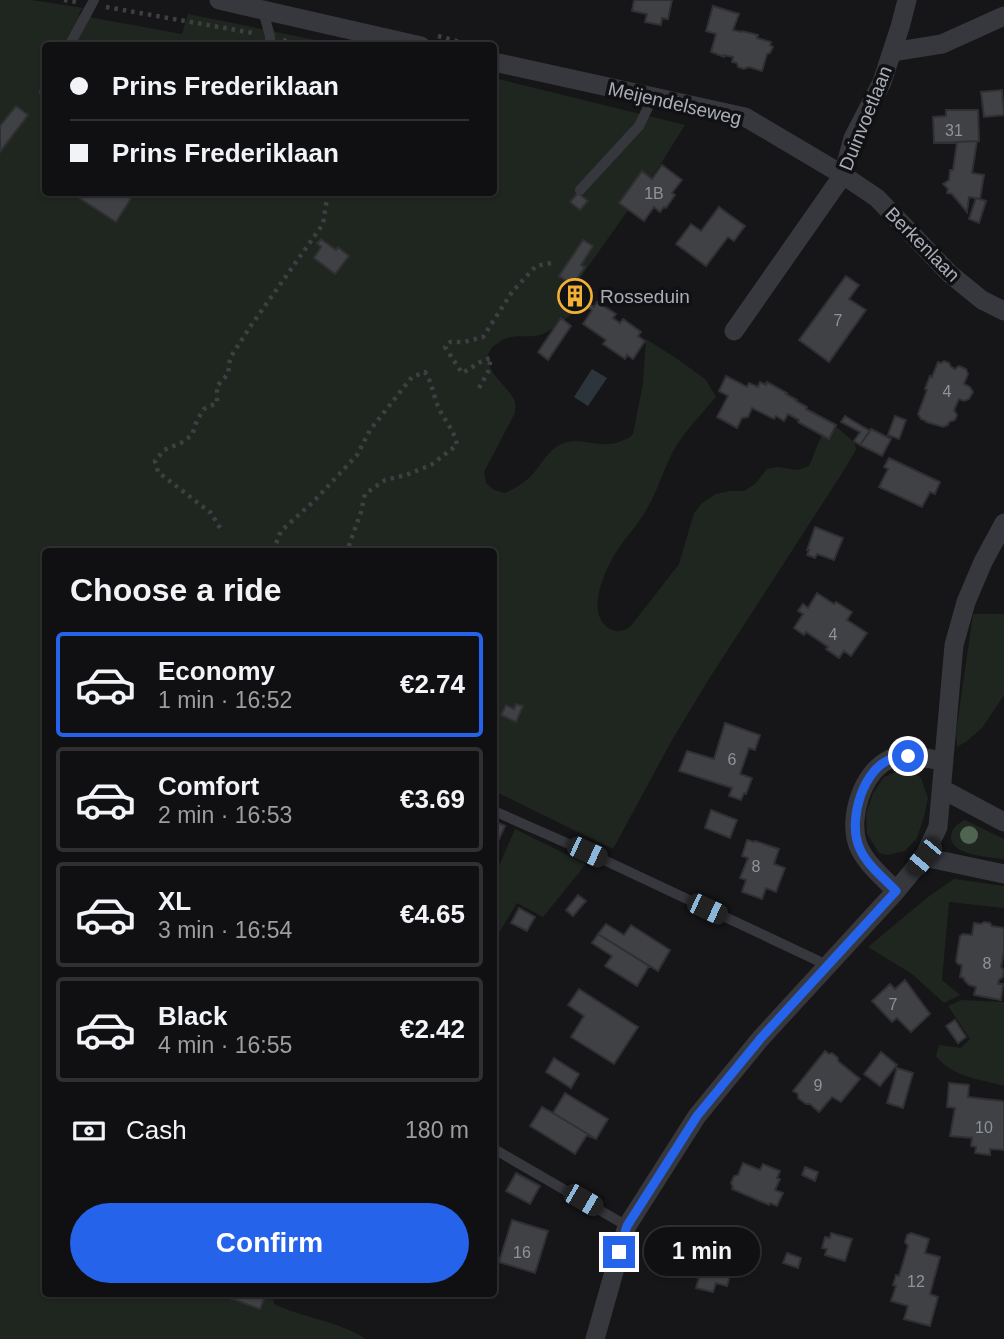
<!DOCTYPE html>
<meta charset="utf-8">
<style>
body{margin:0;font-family:Helvetica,sans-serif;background:#19191b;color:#f1f3f6;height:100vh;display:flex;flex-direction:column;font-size:26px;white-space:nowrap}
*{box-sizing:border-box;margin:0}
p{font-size:23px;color:#9c9d9f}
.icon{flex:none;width:38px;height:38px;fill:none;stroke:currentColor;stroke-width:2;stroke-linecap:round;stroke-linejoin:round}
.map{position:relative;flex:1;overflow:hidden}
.sheet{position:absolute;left:42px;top:548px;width:455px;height:749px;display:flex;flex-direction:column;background:#101012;border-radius:7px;box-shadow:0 2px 5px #0004,0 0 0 2px #303032}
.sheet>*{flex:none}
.guide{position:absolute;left:42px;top:42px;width:455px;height:154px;border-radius:7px;box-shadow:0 2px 5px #0004,0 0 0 2px #303032;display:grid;align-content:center;height:154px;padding:0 28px;background:#101012}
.end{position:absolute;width:32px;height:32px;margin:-16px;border:9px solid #2563eb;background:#fff;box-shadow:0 0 0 4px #fff}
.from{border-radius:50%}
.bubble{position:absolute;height:49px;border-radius:24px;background:#101012;box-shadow:0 2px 5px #0004,0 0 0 2px #303032;font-size:23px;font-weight:700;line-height:49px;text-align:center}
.car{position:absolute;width:21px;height:42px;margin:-21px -10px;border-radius:9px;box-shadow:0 0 5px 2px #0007;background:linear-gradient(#222 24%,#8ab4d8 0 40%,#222 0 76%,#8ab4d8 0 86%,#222 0)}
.guide b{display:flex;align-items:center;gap:24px;height:66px;font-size:26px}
.guide b+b{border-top:2px solid #303032}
.guide i{width:18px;height:18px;background:#f1f3f6}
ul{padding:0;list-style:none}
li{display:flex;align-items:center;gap:21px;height:105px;margin:0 14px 10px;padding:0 14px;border:4px solid #303032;border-radius:7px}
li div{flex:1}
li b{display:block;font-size:26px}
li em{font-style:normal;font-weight:700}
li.on{border-color:#2563eb}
li>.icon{width:63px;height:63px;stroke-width:1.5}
h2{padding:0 28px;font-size:32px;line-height:84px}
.pay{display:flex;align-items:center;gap:18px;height:77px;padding:0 28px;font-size:26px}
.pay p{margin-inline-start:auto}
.button{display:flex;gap:14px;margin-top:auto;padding:14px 28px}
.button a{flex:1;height:80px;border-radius:42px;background:#2563eb;color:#fff;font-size:28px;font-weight:700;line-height:80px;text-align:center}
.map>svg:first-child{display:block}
.green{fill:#1e261f}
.water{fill:#2c353c}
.building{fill:#404145;stroke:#303034;stroke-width:2}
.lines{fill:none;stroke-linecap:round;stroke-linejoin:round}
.path{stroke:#3d3f44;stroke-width:4.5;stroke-dasharray:3.5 5;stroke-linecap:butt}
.lane{stroke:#37383d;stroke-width:10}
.street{stroke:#37383d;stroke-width:19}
.tree{fill:#506452}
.route{stroke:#2563eb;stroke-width:9}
.labels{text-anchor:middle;stroke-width:7;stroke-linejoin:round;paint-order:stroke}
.number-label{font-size:16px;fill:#8e929b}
.street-label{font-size:19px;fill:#a8adb8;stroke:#111113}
.poi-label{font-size:19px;fill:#a8adb8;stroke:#111113;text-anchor:start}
</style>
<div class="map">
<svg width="1004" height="1339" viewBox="0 0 1004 1339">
<rect width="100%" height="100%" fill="#161618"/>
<path class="green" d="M0 0H32L83 8 78 15 182 34 188 14 340 45 46 46V192H494V78L685 125 660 165 573 288 569 297 572 314C562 321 552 331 540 335 525 339 513 332 498 343 493 346 490 349 488 355 485 373 510 387 515 402 516 405 515 410 515 413L484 472 486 483 494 490 505 493C514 489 522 484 529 478 541 467 547 449 564 443 579 437 594 446 609 444 616 444 624 440 630 437L633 434 643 384 646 339 679 360 706 380 716 397C703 412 689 427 678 443 664 465 659 490 645 512 635 529 620 543 611 561 601 580 587 616 610 629 618 633 623 631 630 627L679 564 694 513 702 503 716 494 730 491H744L755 484 767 469 778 467 798 470 809 466C816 451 819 435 832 423L855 443 856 450 839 478 707 682 672 740 613 849 494 791V551H46V1293H273L274 1304C303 1318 339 1321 366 1339H0Z
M973 614H1004V695L982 728 967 741 957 747 956 732Z
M908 767 921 778 928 798 924 817 917 838 905 851 887 855 879 853 867 834 866 814 873 793 884 777Z
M965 820 1004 839V859C990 857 950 856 951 836 952 828 958 823 965 820Z
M515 829 586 864 543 917 517 903 494 941V877Z
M954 879 1004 886V908L949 902 942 980 960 995 944 1003 912 974 868 947 928 897Z
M962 1000 1004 1002V1086C980 1079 952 1077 936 1056L939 1045 961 1048 970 1039 948 1006Z"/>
<path class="water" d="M592 369 607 378 588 406 574 397Z"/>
<path class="building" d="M634 0H672L668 19 662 18 661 25 645 22 647 14 632 11Z
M713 6 739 14 733 30 741 32 742 31 758 35 757 38 771 42 770 45 773 47 770 53 767 54 762 71 749 67 744 69 738 67 737 63 732 62 733 57 724 55V57L711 52 716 34 706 31Z
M1002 90 1004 115 984 117 981 92Z
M16 106 28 115 0 152V126Z
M946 110H978L979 141 934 143 933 117 946 116Z
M977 141 972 173 984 175 980 199 969 197 967 212 952 194 947 193 948 189 943 184 949 180 950 170H953L957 142Z
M662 165 682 180 672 193 675 195 666 208 664 207 660 212 654 207 644 221 619 203 642 171 652 179Z
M70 192H135L116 222Z
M578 193 588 201 580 210 570 202Z
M976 198 986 201 979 223 969 219Z
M719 207 745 226 734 241 728 237 706 266 676 244 691 224 701 231Z
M321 239 336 250 338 247 349 256 335 274 314 258 321 247 317 243Z
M583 240 593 246 581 265 585 267 569 290 594 307 597 302 616 314 613 318 620 323 623 319 641 332 638 336 645 341 633 359 627 355 625 359 603 344 606 340 583 324 592 310 563 291 568 282 559 276Z
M846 276 859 285 849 299 866 310 829 362 799 340Z
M561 318 571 326 548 360 538 352Z
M944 361 949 363 951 367 955 369 959 366 966 369 968 374 964 384 970 387 973 392 969 399 964 401 959 399 954 410 957 415 955 420 949 422 948 425 943 427 926 422V421L921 419 918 414 927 390 925 389 930 376 932 377 938 362 941 363Z
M726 376 747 387 749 383 758 387 760 382 766 385 767 382 787 393 786 394 797 400 796 401 807 407 806 409 836 425 829 439 798 422 799 420 788 414 784 421 776 416 774 419 752 408 748 417 742 418 737 428 717 417 728 396 719 391Z
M845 416 870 431 860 445 854 441 860 432 841 422Z
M895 416 906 420 899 439 888 435Z
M871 429 891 439 882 456 860 445Z
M889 458 940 482 935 494 930 492 922 507 879 487 888 469 884 467Z
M815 527 843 538 834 560 817 554 815 558 807 555 809 550H807Z
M817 593 834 604 836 602 852 612 847 620 867 633 851 656 844 651 839 658 826 649 828 647 806 632 804 635 794 628 803 614 798 611 803 604 808 608Z
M516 704 523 706 516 722 501 715 506 705 514 709Z
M725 723 760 735 755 750 749 748 740 774 752 778 746 794 744 793 741 800 729 796 732 788 679 771 687 751 714 759Z
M711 810 737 820 730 838 705 828Z
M494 821 505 826 494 850Z
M747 840 754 842 755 841 779 849 774 864 785 868 776 892 766 888 762 899 742 892 746 880 740 878 748 858 742 856Z
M578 895 586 901 573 916 566 910Z
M519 908 535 917 527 931 511 923Z
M984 922 990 923 992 926 1004 928V951L1001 967 1004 970 1003 977 999 980 998 984H1003L1001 1000 974 995 976 987 969 985 964 980V978L960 977 962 965 958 964 956 961 960 936 963 934 972 935 974 923 981 924Z
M606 924 624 935 631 925 670 950 658 971 598 934Z
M598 934 649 966 637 986 605 966 612 956 592 943Z
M905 980 930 1014 911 1032 897 1018 892 1022 872 1001 890 984 895 989Z
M579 989 638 1027 614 1064 571 1037 584 1016 568 1005Z
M955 1020 966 1037 958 1043 946 1026Z
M825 1051 829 1054 832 1053 838 1058V1061L860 1079 841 1102 832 1097 819 1112 810 1104H806L798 1098V1094L793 1091Z
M881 1052 897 1065 880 1086 864 1074Z
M554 1058 579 1074 571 1088 546 1072Z
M897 1068 913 1073 903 1108 887 1103Z
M949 1083 969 1085 968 1097 1002 1101 1004 1102V1150L990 1149V1155L975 1153 976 1147 971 1146 972 1138 950 1136 955 1108 947 1107Z
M565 1093 608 1119 596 1139 553 1113Z
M542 1107 553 1113 596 1139 587 1135 575 1154 530 1126Z
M743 1163 760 1170 763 1164 780 1171 777 1178 780 1179 775 1190 783 1193 777 1206 770 1203 769 1205 732 1189 733 1187 731 1183 734 1176 738 1175Z
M805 1167 818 1172 815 1181 802 1175Z
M516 1173 540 1186 530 1204 506 1191Z
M512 1220 548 1231 535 1273 499 1262Z
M831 1233 852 1239 845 1261 825 1255 827 1249 822 1248 825 1237 830 1238Z
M911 1233 929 1239 925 1253 940 1257 930 1294 938 1297 930 1326 904 1319 908 1306 891 1301 896 1286 893 1285 896 1275 899 1276 908 1246 905 1242 907 1235Z
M709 1247 724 1252 722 1262 733 1265 727 1286 716 1283 713 1292 696 1288 699 1278 687 1275 694 1253 706 1257Z
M787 1253 801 1258 798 1268 783 1263Z
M228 1293H247L264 1299 260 1309 227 1297Z"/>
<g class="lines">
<path class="path" d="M64 0 77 2
M106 7 253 33
M438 36 475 46
M283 40 302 46
M479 388 488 372 491 358C478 361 473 368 462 373L445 347 450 342H464L483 337 512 292 536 266 556 262
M220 528 211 513 158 472 155 461 164 450 181 443 192 435 197 420 204 409 217 403V386L228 374 230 358 250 327 323 224 328 192
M273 551 281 531 314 501 357 455 370 430 412 377 425 372C432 383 433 393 437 404 443 419 454 429 457 445L431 465 406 475 385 480 365 494 361 512 347 551"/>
<path class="lane" d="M263 11 270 36V46
M69 46 94 0
M46 90 44 92 46 93
M580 190 639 126 653 97
M494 811 587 852 827 965
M494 1149 627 1226"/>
<path class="street" d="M219 0 421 46
M892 52 942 44 1004 16
M494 62 745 117 843 175 877 198 950 274 982 300 1004 311
M734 331 843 175 853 138 882 82 900 27 907 0
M942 789 1004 822
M924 857 1004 874
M896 891C883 877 865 863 858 845 848 818 862 772 890 759 906 752 927 759 944 761
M595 1339 627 1226 697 1116 761 1038 896 891 924 857 938 827 954 645 966 602 983 562 1004 523"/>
</g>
<circle class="tree" cx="969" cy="835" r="9"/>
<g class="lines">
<path class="route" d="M619 1252 627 1226 697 1116 761 1038 896 891C883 877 864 863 858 844 849 818 863 769 891 759 896 757 903 757 908 756"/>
</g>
<defs>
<g id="building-ring" transform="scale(1.75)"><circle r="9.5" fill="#111113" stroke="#f2b134" stroke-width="1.5"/><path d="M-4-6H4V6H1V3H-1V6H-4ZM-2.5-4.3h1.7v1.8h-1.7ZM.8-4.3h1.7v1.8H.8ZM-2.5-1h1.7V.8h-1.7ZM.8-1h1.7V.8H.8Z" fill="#f2b134"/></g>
</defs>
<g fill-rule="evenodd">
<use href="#building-ring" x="575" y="296"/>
</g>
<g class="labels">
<g class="number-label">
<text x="954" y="136">31</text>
<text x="654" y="199">1B</text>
<text x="838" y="326">7</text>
<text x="947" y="397">4</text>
<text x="833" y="640">4</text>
<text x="732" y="765">6</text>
<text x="756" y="872">8</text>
<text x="987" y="969">8</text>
<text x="893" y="1010">7</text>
<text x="818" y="1091">9</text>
<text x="984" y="1133">10</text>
<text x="522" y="1258">16</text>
<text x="916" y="1287">12</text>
</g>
<g class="street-label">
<text transform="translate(675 103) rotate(13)" y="7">Meijendelseweg</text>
<text transform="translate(865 118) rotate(-68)" y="7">Duinvoetlaan</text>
<text transform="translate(923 244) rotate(45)" y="7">Berkenlaan</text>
</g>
<g class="poi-label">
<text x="600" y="303">Rosseduin</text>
</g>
</g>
</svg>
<i class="end from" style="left:908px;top:756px"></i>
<i class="end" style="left:619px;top:1252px"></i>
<div class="bubble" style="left:644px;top:1227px;width:116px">1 min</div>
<i class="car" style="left:587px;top:852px;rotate:115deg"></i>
<i class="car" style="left:924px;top:857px;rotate:220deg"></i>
<i class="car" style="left:707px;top:909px;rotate:115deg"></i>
<i class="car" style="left:583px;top:1200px;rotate:120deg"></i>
<div class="guide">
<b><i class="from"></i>Prins Frederiklaan</b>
<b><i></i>Prins Frederiklaan</b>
</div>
<section class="sheet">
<h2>Choose a ride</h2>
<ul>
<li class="on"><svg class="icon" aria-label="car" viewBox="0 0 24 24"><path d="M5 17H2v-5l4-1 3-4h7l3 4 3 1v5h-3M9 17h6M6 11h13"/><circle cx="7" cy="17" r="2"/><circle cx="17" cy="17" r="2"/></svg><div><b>Economy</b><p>1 min · 16:52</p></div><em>€2.74</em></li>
<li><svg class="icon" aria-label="car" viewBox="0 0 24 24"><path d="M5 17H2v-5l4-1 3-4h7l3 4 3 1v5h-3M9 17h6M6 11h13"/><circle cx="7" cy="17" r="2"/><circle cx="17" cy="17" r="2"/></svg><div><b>Comfort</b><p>2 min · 16:53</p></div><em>€3.69</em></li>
<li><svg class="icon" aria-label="car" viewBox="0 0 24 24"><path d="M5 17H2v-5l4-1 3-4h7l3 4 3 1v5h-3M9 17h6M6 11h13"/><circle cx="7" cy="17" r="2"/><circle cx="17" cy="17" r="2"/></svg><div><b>XL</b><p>3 min · 16:54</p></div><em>€4.65</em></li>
<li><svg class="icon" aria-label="car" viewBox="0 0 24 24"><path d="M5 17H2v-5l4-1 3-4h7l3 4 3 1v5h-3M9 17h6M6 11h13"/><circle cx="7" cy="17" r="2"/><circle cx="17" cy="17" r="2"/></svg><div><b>Black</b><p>4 min · 16:55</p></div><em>€2.42</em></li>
</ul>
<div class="pay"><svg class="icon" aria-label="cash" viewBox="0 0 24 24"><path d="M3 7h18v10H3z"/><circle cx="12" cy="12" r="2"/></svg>Cash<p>180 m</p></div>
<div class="button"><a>Confirm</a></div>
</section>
</div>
